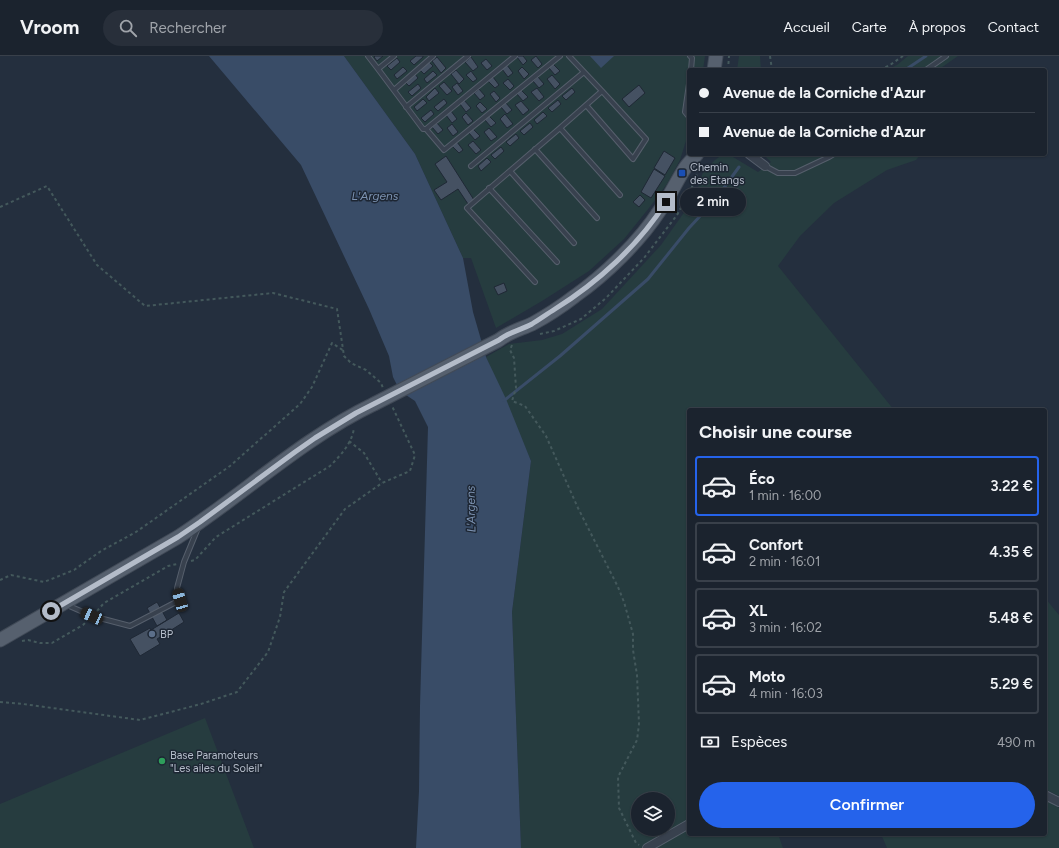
<!DOCTYPE html>
<html lang="fr">
<meta charset="utf-8">
<style>
body{margin:0;font-family:Figtree,sans-serif;background:#282f3a;color:#f1f3f6;height:100vh;display:flex;flex-direction:column;font-size:15px;white-space:nowrap}
*{box-sizing:border-box;margin:0}
p{font-size:13px;color:#a0a4aa}
.icon{flex:none;width:22px;height:22px;fill:none;stroke:currentColor;stroke-width:2;stroke-linecap:round;stroke-linejoin:round}
.map{position:relative;flex:1;overflow:hidden}
.details{position:absolute;left:687px;top:352px;width:360px;height:428px;display:flex;flex-direction:column;background:#1b232e;border-radius:4px;box-shadow:0 1px 3px #0004,0 0 0 1px #39404a}
.details>*{flex:none}
.guide{position:absolute;left:687px;top:12px;width:360px;height:88px;border-radius:4px;box-shadow:0 1px 3px #0004,0 0 0 1px #39404a;display:grid;align-content:center;height:88px;padding:0 12px;background:#1b232e}
.tools{position:absolute;left:631px;top:736px;display:grid;gap:8px}
.tools a{display:grid;place-items:center;width:44px;height:44px;border-radius:50%;background:#1b232e;box-shadow:0 1px 3px #0004,0 0 0 1px #39404a;font-size:20px}
.end{position:absolute;width:18px;height:18px;margin:-9px;border:5px solid #b4bcc9;background:#111;box-shadow:0 0 0 2px #111}
.from{border-radius:50%}
.bubble{position:absolute;height:28px;border-radius:14px;background:#1b232e;box-shadow:0 1px 3px #0004,0 0 0 1px #39404a;font-size:13px;font-weight:600;line-height:28px;text-align:center}
.car{position:absolute;width:12px;height:24px;margin:-12px -6px;border-radius:5px;box-shadow:0 0 3px 1px #0007;background:linear-gradient(#222 24%,#8ab4d8 0 40%,#222 0 76%,#8ab4d8 0 86%,#222 0)}
.guide b{display:flex;align-items:center;gap:14px;height:38px;font-size:15px}
.guide b+b{border-top:1px solid #39404a}
.guide i{width:10px;height:10px;background:#f1f3f6}
ul{padding:0;list-style:none}
li{display:flex;align-items:center;gap:12px;height:60px;margin:0 8px 6px;padding:0 4px;border:2px solid #39404a;border-radius:4px}
li div{flex:1}
li b{display:block;font-size:15px}
li em{font-style:normal;font-weight:600}
li.current{border-color:#2563eb}
li>.icon{width:36px;height:36px;stroke-width:1.5}
h2{padding:0 12px;font-size:18px;line-height:48px}
.pay{display:flex;align-items:center;gap:10px;height:44px;padding:0 12px;font-size:15px}
.pay p{margin-inline-start:auto}
.primary-button{display:flex;gap:8px;margin-top:auto;padding:8px 12px}
.primary-button a{flex:1;height:46px;border-radius:24px;background:#2563eb;color:#fff;font-size:16px;font-weight:600;line-height:46px;text-align:center}
header{display:flex;align-items:center;gap:24px;box-sizing:border-box;height:56px;padding:0 20px;background:#1b232e;border-bottom:1px solid #39404a}
header strong{font-size:19px}
nav{display:flex;gap:22px;margin-inline-start:auto;font-size:14px}
.search{width:280px;height:36px;background:#282f3a;display:flex;align-items:center;gap:10px;box-sizing:border-box;padding:0 14px;border-radius:22px;color:#a0a4aa;font-size:15px}
.map>svg:first-child{display:block}
.green{fill:#263c3f;fill-rule:evenodd}
.water{fill:#394c67}
.lines{fill:none;stroke-linecap:round;stroke-linejoin:round}
.stream{stroke:#394c67;stroke-width:3}
.building{fill:#455162;stroke:#1f2835}
.service-casing{stroke:#565f6c;stroke-width:6}
.minor-casing{stroke:#565f6c;stroke-width:10}
.primary-casing{stroke:#414a57;stroke-width:15}
.path{stroke:#44595c;stroke-width:2;stroke-dasharray:3 3;stroke-linecap:butt}
.service{stroke:#38414e;stroke-width:4}
.minor{stroke:#38414e;stroke-width:8}
.primary{stroke:#56606e;stroke-width:13}
.primary-bridge-casing{stroke:#414a57;stroke-width:15;stroke-linecap:butt}
.primary-bridge{stroke:#56606e;stroke-width:13}
.route{stroke:#b4bcc9;stroke-width:5}
.transit-dot{fill:#1a4fb4;stroke:#1d2633;stroke-width:1.5}
.service-dot{fill:#5c6f8a;stroke:#1d2633;stroke-width:1.5}
.leisure-dot{fill:#2e9e5b;stroke:#1d2633;stroke-width:1.5}
.labels{text-anchor:middle;stroke-width:3;stroke-linejoin:round;paint-order:stroke}
.poi-label{font-size:11px;fill:#b4bcc9;stroke:#1d2633;text-anchor:start}
.water-label{font-size:12px;font-style:italic;fill:#7c92b1;stroke:#1d2633}
</style>
<header>
<strong>Vroom</strong>
<div class="search"><svg class="icon" aria-label="search" viewBox="0 0 24 24"><circle cx="10" cy="10" r="6"/><path d="M15 15l6 6"/></svg>Rechercher</div>
<nav><a>Accueil</a><a>Carte</a><a>À propos</a><a>Contact</a></nav>
</header>
<div class="map">
<svg width="1059" height="792" viewBox="0 0 1059 792">
<rect width="100%" height="100%" fill="#242f3e"/>
<path class="green" d="M344 0H705L703 14H689V75L680 104 667 128 649 152 624 183 589 215 542 245 496 272 471 202H463L415 98Z
M739 0H760L761 14H737Z
M908 0H958L938 14H886L897 9Z
M723 98H728L758 116 771 106 763 98H921L916 104 887 114 834 147 800 180 778 210 894 354H689V778H778L783 792H521L512 556 531 405 486 301 509 288 542 284 562 278 602 253 661 189 695 141 703 116 715 104ZM638 743H668V773H638Z
M1045 542 1059 559V740L1045 733Z
M205 662 254 792H0V748Z
M1045 744 1059 752V792H887L881 778H1045Z"/>
<path class="water" d="M209 0H344L415 98 463 202 473 256 486 301 506 343 531 405 512 556 521 792H416L419 735 420 650 428 371 415 345 400 335 393 321 389 300 369 253 301 109Z
M590 0H614L601 12Z"/>
<g class="lines">
<path class="stream" d="M905 14 926 0
M503 344 506 343 560 300 648 223 689 172 715 144 739 111"/>
</g>
<path class="building" d="M375 0H383L377 5 374 1Z
M416 0H423V1L414 9 410 5Z
M518 0H523L527 5 523 9 517 1Z
M536 0 542 8 538 12 531 4Z
M437 1 446 12 441 17 432 5Z
M471 1 478 11 473 15 465 6Z
M397 2 400 6 391 14 387 10Z
M486 3 492 10 487 14 481 7Z
M429 6 433 10 424 18 420 14Z
M553 8 560 15 555 19 549 12Z
M507 9 513 17 508 21 502 13Z
M403 11 407 15 397 23 394 19Z
M522 11 529 18 524 23 518 15Z
M456 14 464 23 459 28 451 18Z
M433 15 437 19 427 27 424 23Z
M471 15 477 23 473 26 466 19Z
M415 18 418 22 409 30 405 26Z
M552 19 560 28 555 33 547 23Z
M493 21 499 29 495 32 488 25Z
M538 21 544 28 539 32 533 25Z
M508 23 514 30 510 34 503 27Z
M444 26 452 35 447 39 439 30Z
M457 27 463 35 458 39 452 31Z
M418 28 421 32 412 40 408 36Z
M639 29 645 37 629 51 622 43Z
M435 32 439 37 429 45 426 41Z
M537 32 544 41 539 45 531 36Z
M572 32 575 36 566 44 562 40Z
M479 33 485 40 480 44 474 37Z
M521 34 528 41 523 45 517 38Z
M494 35 500 42 496 46 490 38Z
M423 43 427 47 417 55 414 51Z
M444 43 447 47 438 55 434 51Z
M464 44 471 52 466 56 460 48Z
M558 44 561 48 552 56 548 52Z
M521 45 529 54 523 59 515 49Z
M480 46 487 53 482 57 476 50Z
M506 47 512 54 507 58 501 51Z
M431 54 434 58 425 66 421 62Z
M451 55 457 63 452 67 446 59Z
M543 56 547 60 537 68 534 64Z
M466 57 473 65 468 69 462 61Z
M505 58 513 68 507 72 500 63Z
M489 60 496 67 491 71 485 64Z
M437 67 443 74 438 78 432 71Z
M530 67 533 71 524 79 520 75Z
M452 68 458 76 453 80 447 72Z
M489 72 497 81 491 85 484 76Z
M473 73 480 80 475 84 469 77Z
M516 78 519 82 510 90 506 86Z
M473 85 481 94 476 98 468 89Z
M457 86 463 94 459 97 452 90Z
M501 91 504 95 495 103 491 99Z
M664 95 675 102 665 119 654 112Z
M446 100 474 144 468 148 458 133 441 144 434 134 447 126 435 108Z
M487 102 491 106 481 115 478 110Z
M654 113 665 120 651 142 641 136Z
M640 139 645 144 639 151 633 146Z
M504 227 507 235 498 239 494 231Z
M157 546 167 564 157 570 147 552Z
M179 557 184 566 157 583 160 588 140 600 130 583 150 572 151 574Z"/>
<g class="lines">
<g class="service-casing">
<path id="service" d="M368 0 378 13 394 0
M569 0 602 35 646 83 633 103 586 49
M690 0 692 2 691 14
M378 13 423 73H426L444 94 560 0
M926 14 946 0
M689 28 685 56 689 61
M394 34 433 0
M406 51 468 0
M560 72 620 139
M426 73 515 0
M535 93 597 162
M471 110 584 16
M765 110 778 117H795L829 101 834 98
M510 115 574 187
M489 132 557 206
M535 226 467 152 560 72 602 35
M67 549 92 560 130 570 180 544 177 532 184 506 198 472"/>
</g>
<g class="minor-casing">
<path id="minor" d="M749 98 765 110
M1045 739 1059 746
M647 792 689 768"/>
</g>
<g class="primary-casing">
<path id="primary" d="M714 14 716 0
M499 284C509 276 521 273 532 268 547 260 562 250 575 240 606 218 640 185 660 154 670 140 676 126 685 112 688 107 693 103 697 98
M0 584 178 481C244 438 303 382 374 348"/>
</g>
<path class="path" d="M770 0 772 14
M728 14 729 0
M880 14 890 9 903 0
M0 151 47 130 97 209 145 250 273 237 337 253 344 300 351 307 366 314 381 327 383 332
M540 278 554 275 581 263 606 242 644 202 677 159 692 131 698 115
M512 289 510 294 514 302 516 332 512 345 525 350 546 380 578 452 618 531 624 546 633 578V594L637 619 639 668 637 684 618 721 619 752 636 787 639 789
M349 385 364 397 382 427
M191 505 195 504 216 481 330 410C341 399 352 387 354 372
M0 524 11 519 44 526 74 514 101 495 136 476 230 410 300 348 312 331 332 287 344 295
M97 555 104 547 168 510 177 508
M22 585 28 584 40 587H52L83 569 87 565
M0 646 23 648 140 664 201 648 237 636 268 596 280 561 284 536 345 453 382 427 410 415 415 399 392 350"/>
<use href="#service" class="service"/>
<use href="#minor" class="minor"/>
<use href="#primary" class="primary"/>
<g class="primary-bridge-casing">
<path id="primary-bridge" d="M374 348 499 284"/>
</g>
<use href="#primary-bridge" class="primary-bridge"/>
</g>
<g class="lines">
<path class="route" d="M51 555 178 481 200 466 295 396 315 382 356 357 499 284C509 276 521 274 532 268 540 263 547 258 555 253 597 227 639 189 666 146"/>
</g>
<rect class="transit-dot" x="678" y="113" width="8" height="8" rx="2"/>
<circle class="service-dot" cx="152" cy="578" r="4"/>
<circle class="leisure-dot" cx="162" cy="705" r="4"/>
<g class="labels">
<g class="poi-label">
<text x="690" y="115">Chemin<tspan x="690" dy="13">des Etangs</tspan></text>
<text x="160" y="582">BP</text>
<text x="170" y="703">Base Paramoteurs<tspan x="170" dy="13">"Les ailes du Soleil"</tspan></text>
</g>
<g class="water-label">
<text x="375" y="144">L'Argens</text>
<text transform="translate(471 453) rotate(-91)" y="4">L'Argens</text>
</g>
</g>
</svg>
<div class="tools">
<a><svg class="icon" aria-label="layers" viewBox="0 0 24 24"><path d="M12 4l9 5-9 5-9-5zM3 14l9 5 9-5"/></svg></a>
</div>
<i class="end from" style="left:51px;top:555px"></i>
<i class="end" style="left:666px;top:146px"></i>
<div class="bubble" style="left:680px;top:132px;width:66px">2 min</div>
<i class="car" style="left:180px;top:544px;rotate:344deg"></i>
<i class="car" style="left:92px;top:560px;rotate:294deg"></i>
<div class="guide">
<b><i class="from"></i>Avenue de la Corniche d'Azur</b>
<b><i></i>Avenue de la Corniche d'Azur</b>
</div>
<section class="details">
<h2>Choisir une course</h2>
<ul>
<li class="current"><svg class="icon" aria-label="car" viewBox="0 0 24 24"><path d="M5 17H2v-5l4-1 3-4h7l3 4 3 1v5h-3M9 17h6M6 11h13"/><circle cx="7" cy="17" r="2"/><circle cx="17" cy="17" r="2"/></svg><div><b>Éco</b><p>1 min · 16:00</p></div><em>3.22 €</em></li>
<li><svg class="icon" aria-label="car" viewBox="0 0 24 24"><path d="M5 17H2v-5l4-1 3-4h7l3 4 3 1v5h-3M9 17h6M6 11h13"/><circle cx="7" cy="17" r="2"/><circle cx="17" cy="17" r="2"/></svg><div><b>Confort</b><p>2 min · 16:01</p></div><em>4.35 €</em></li>
<li><svg class="icon" aria-label="car" viewBox="0 0 24 24"><path d="M5 17H2v-5l4-1 3-4h7l3 4 3 1v5h-3M9 17h6M6 11h13"/><circle cx="7" cy="17" r="2"/><circle cx="17" cy="17" r="2"/></svg><div><b>XL</b><p>3 min · 16:02</p></div><em>5.48 €</em></li>
<li><svg class="icon" aria-label="car" viewBox="0 0 24 24"><path d="M5 17H2v-5l4-1 3-4h7l3 4 3 1v5h-3M9 17h6M6 11h13"/><circle cx="7" cy="17" r="2"/><circle cx="17" cy="17" r="2"/></svg><div><b>Moto</b><p>4 min · 16:03</p></div><em>5.29 €</em></li>
</ul>
<div class="pay"><svg class="icon" aria-label="cash" viewBox="0 0 24 24"><path d="M3 7h18v10H3z"/><circle cx="12" cy="12" r="2"/></svg>Espèces<p>490 m</p></div>
<div class="primary-button"><a>Confirmer</a></div>
</section>
</div>
